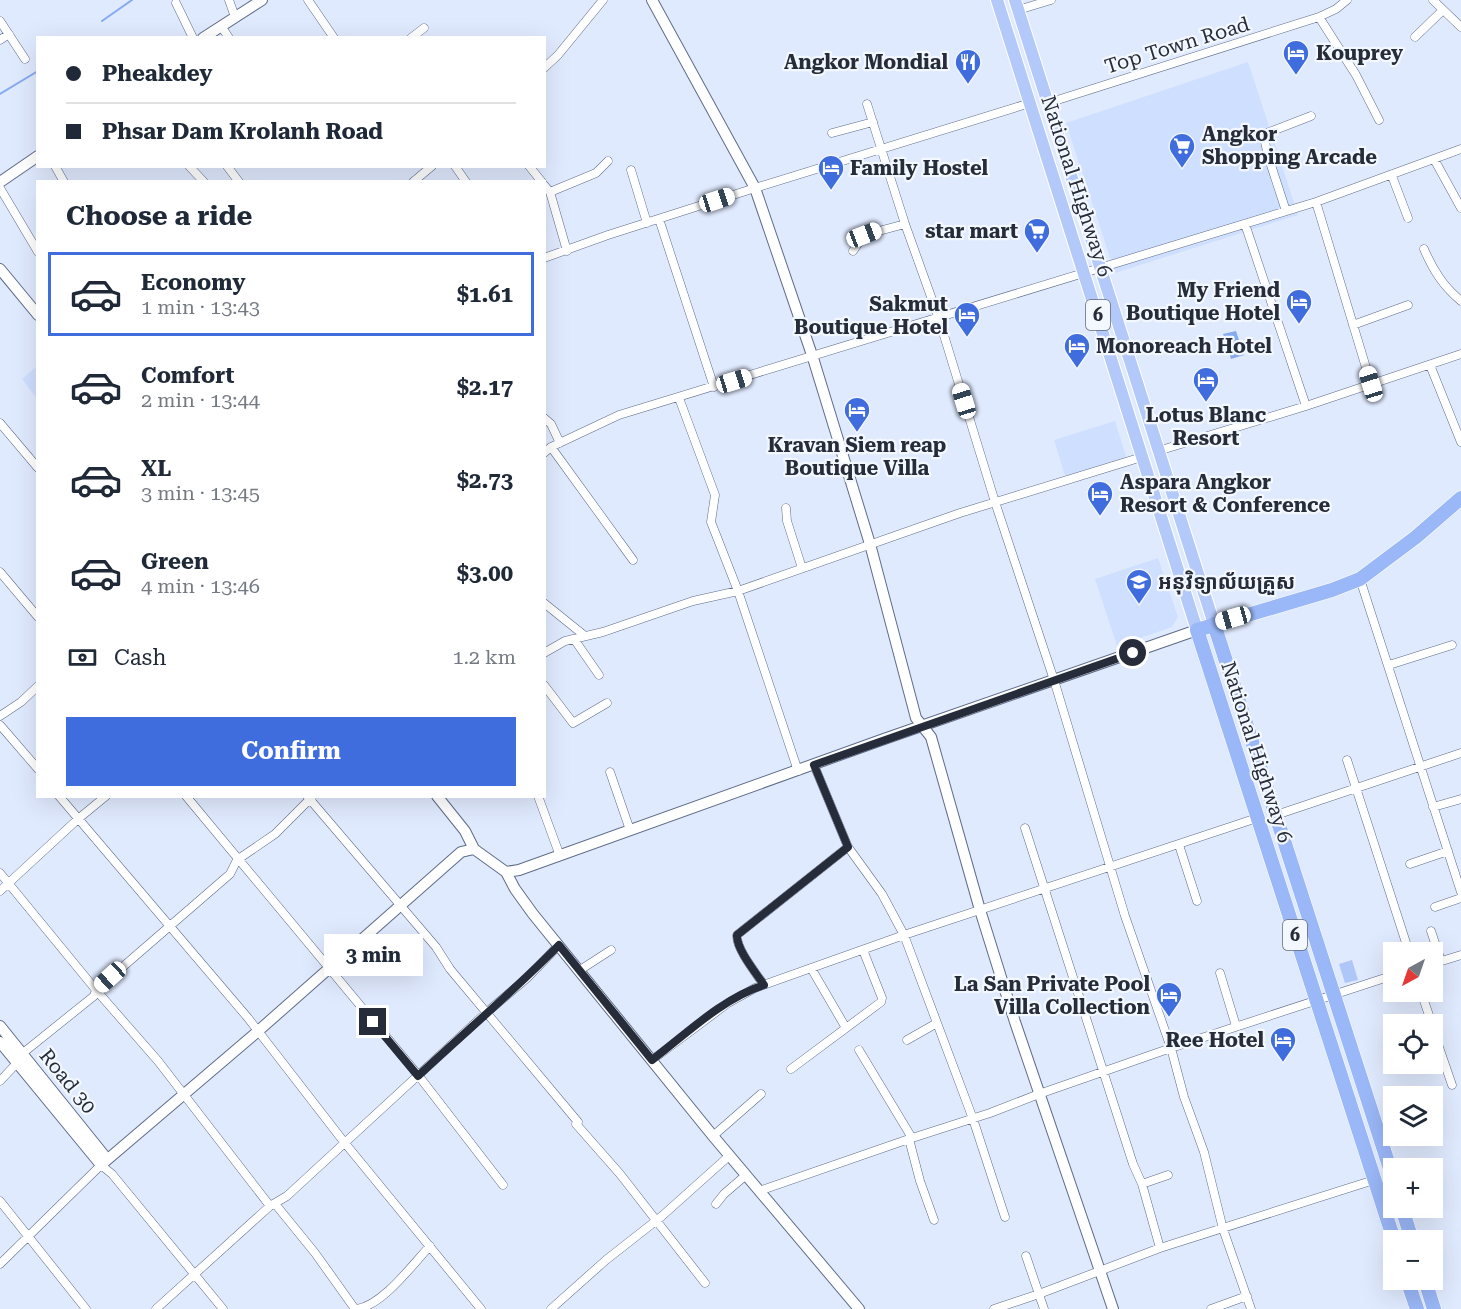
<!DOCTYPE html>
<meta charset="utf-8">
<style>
body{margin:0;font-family:"Roboto Serif","Noto Sans Khmer",serif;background:#f6f6f7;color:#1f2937;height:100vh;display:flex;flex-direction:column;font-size:22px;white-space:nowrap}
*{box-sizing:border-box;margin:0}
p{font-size:20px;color:#747a83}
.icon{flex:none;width:33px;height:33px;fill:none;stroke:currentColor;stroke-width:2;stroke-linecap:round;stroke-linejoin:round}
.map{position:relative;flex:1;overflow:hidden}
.details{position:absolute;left:36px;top:180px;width:510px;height:618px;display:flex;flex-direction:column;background:#fff;border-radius:0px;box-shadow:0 6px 24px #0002}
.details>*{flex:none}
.top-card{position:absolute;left:36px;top:36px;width:510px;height:132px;border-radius:0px;box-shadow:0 6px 24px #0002;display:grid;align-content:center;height:132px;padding:0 30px;background:#fff}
.needle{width:39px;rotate:220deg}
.fabs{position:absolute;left:1383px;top:942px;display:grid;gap:12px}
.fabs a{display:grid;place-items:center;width:60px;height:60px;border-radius:0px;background:#fff;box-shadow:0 6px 24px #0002;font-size:30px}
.end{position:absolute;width:27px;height:27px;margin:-14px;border:8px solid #262c39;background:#fff;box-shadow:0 0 0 3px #fff}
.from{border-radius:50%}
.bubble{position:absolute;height:42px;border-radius:0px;background:#fff;box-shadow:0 6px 24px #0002;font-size:20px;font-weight:700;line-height:42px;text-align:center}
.car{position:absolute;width:18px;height:36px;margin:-18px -9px;border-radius:8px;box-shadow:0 0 4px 2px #0007;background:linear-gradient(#fff 24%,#345 0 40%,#fff 0 76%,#345 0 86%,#fff 0)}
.top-card b{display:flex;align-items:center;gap:21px;height:57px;font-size:22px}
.top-card b+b{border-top:2px solid #e0e1e3}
.top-card i{width:15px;height:15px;background:#1f2937}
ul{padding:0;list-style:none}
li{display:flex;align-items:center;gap:18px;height:84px;margin:0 12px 9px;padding:0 18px;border:3px solid transparent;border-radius:0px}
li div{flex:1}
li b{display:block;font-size:22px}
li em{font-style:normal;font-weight:700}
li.active{border-color:#3f6dde}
li>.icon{width:54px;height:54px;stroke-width:1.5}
h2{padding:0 30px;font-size:27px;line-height:72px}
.pay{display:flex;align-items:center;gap:15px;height:66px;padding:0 30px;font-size:22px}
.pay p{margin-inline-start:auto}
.cta{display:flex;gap:12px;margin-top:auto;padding:12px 30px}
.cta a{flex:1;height:69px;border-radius:0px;background:#3f6dde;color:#fff;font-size:24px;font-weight:700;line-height:69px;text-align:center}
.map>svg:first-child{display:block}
.built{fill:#cfdfff}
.green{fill:#aec6f8}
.water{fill:#87a9f0}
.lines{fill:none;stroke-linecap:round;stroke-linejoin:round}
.stream{stroke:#87a9f0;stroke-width:2}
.minor-casing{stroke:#5e6c8a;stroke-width:9}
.tertiary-casing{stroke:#5e6c8a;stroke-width:12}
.primary-casing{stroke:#fff;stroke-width:14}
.trunk-casing{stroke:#fff;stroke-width:15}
.minor{stroke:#fff;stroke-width:8}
.tertiary{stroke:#fff;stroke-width:10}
.primary{stroke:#b3c9f9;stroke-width:12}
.trunk{stroke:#9ab7f7;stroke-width:14}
.route{stroke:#262c39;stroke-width:8}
.labels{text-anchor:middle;stroke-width:4.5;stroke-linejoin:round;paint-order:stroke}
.shield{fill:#f3f7fe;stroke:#646974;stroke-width:1.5}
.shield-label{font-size:18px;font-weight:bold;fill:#262c39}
.street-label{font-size:20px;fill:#262c39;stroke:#f3f7fe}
.poi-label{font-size:20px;font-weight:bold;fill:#262c39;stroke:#f3f7fe;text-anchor:start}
</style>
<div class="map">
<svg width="1461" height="1309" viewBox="0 0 1461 1309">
<rect width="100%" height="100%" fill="#e0eafe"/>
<path class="built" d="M1248 62 1298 215 1115 273 1066 123Z
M37 366V399L22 379Z
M1115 421 1127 460 1066 479 1054 440Z
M1158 558 1178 617 1172 627 1117 646 1095 579Z"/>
<path class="green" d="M1352 960 1358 980 1345 983 1339 964Z"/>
<path class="water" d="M1236 331 1244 355 1231 359 1223 334Z"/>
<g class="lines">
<path class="stream" d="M102 21 132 0
M0 94 38 71"/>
<g class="minor-casing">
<path id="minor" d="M229 0 235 17
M308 0 334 38
M1433 0 1461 27
M176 3 193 38
M1018 10 1051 0
M1319 17 1356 75 1379 120
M0 21 25 59
M221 26 229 38
M1415 37 1443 10
M411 38 424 28
M0 40 9 34
M544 68 558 55 603 0
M1048 103 1319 17 1336 9 1347 0
M867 104 905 224 939 319 995 502 1054 680 1125 916 1171 1048 1184 1097 1204 1152 1223 1229 1251 1309
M832 133 873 122
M1434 159 1461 208
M55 166 64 182
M189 166 204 182
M227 166 239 182
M455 166 466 182
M529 166 542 182
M631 170 647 223
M1392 176 1408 218
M413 182 432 166
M544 185 550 192 567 251
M0 188 38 252
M550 192 596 173 608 161
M1316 202 1371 384
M1286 211 1268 156 1264 137 1267 133 1311 116
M659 219 714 387
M1245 224 1306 406
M1424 249C1433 270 1443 286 1461 301
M853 251 864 235 905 224
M544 258 608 235 755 188 1030 103
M1353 325 1408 305
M1430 365 1461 442
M679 398 715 495 711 522 738 591 798 771
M544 418 551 424 560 443
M0 423 38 468
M551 447 633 560
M1158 451 1306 406 1461 354
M544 453 551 447 619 415 1316 202 1461 149
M786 508 787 521 802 568
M0 572 38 617
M1360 579 1461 892
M544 603 585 636
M574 639 599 675
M544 653 565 641 603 632 693 601 738 591 960 513 1142 457
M1389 665 1452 645
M544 685 573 723 607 703
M0 716 21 702 38 686
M0 725 38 769
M1347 760 1409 952
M814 765 848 847 882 894 904 935 973 1119 1005 1217
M610 772 630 830
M59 796 248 1018 344 1142 481 1309
M186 796 418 1075 503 1185
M307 796 436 947 450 969 578 1122
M538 796 560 856
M1433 807 1461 799
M1276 815 1461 753
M1025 828 1133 1164 1142 1184 1160 1248
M1179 845 1197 901
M1410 864 1448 851
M0 873 96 990 158 1061 270 1206
M0 891 78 819 106 796
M1435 907 1461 898
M1431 931 1441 961
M1432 964 1461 955
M811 968 846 1028
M580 970 611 950
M1220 973 1236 1026
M764 985C756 973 736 949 737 935L848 847
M1421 992 1432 1024
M1432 1027 1452 1085
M907 1040 937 1023
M859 1050 912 1138
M23 1053 94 996 96 990 230 874 237 860 275 834 312 797
M652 1060 728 1003 755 988 904 935 1257 818
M791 1069 881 1002 882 998 863 950
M0 1081 17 1063
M576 1124 620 1174 705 1283
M713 1136 761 1094
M909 1139 920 1181 934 1220
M1142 1184 1168 1175
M759 1191 909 1139 990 1113 1039 1094 1171 1048 1394 975
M0 1201 86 1309
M716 1204 724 1194 746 1175
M276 1205 315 1253 355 1309
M1026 1256 1044 1309
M0 1264 101 1165 112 1174 223 1309
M156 1309 270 1206 287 1196 313 1172 486 1013 527 978 559 945
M357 1309C383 1305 412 1265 430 1246
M551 1309 606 1260 662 1216 729 1156
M994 1309 1039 1294 1160 1248 1374 1180
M1211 1309 1247 1296"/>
</g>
<g class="tertiary-casing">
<path id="tertiary" d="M652 0 755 188 813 358 870 544 916 718 931 737 980 910 1015 1022 1113 1309
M203 38 262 0
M0 182 38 156
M0 269 38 315
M437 796 465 831 474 849
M506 872 515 889 533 914 713 1136 859 1309
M0 1026 107 1159
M0 1042 101 1165 257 1032 461 852 474 849 506 872 519 870 884 739 1197 630"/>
</g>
<g class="primary-casing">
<path id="primary" d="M997 0 1197 630
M1015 0 1214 624"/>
</g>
<g class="trunk-casing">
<path id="trunk" d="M1214 624 1394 1181
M1402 1208 1412 1240
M1394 1240 1197 630 1332 590 1360 579 1416 537 1461 498
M1407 1280 1417 1309
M1425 1280 1434 1309"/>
</g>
<use href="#minor" class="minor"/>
<use href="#tertiary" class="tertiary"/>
<use href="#primary" class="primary"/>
<use href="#trunk" class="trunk"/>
</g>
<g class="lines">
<path class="route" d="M373 1022 418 1076C465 1032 514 991 559 945L652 1060C686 1034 723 998 764 985 756 973 736 949 737 935L848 847 814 765 1133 653"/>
</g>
<defs>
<g id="hotel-pin" transform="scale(1.35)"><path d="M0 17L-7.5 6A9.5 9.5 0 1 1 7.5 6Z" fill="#3f6dde" stroke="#f3f7fe"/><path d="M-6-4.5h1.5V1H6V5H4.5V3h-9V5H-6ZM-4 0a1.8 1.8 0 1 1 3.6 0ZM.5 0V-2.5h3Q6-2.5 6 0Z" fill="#fff"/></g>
<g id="restaurant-pin" transform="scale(1.35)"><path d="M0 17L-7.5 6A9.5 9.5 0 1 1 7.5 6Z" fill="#3f6dde" stroke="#f3f7fe"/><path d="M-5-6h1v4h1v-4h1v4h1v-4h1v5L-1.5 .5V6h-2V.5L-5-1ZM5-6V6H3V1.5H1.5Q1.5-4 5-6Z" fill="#fff"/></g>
<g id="supermarket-pin" transform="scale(1.35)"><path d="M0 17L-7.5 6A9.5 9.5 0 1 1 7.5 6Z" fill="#3f6dde" stroke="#f3f7fe"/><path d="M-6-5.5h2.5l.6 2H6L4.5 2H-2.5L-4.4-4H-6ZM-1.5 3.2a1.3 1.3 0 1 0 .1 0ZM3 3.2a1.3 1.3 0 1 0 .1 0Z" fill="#fff"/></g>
<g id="school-pin" transform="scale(1.35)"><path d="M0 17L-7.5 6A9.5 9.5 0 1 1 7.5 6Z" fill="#3f6dde" stroke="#f3f7fe"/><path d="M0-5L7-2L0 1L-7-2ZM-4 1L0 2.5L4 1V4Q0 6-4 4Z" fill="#fff"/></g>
</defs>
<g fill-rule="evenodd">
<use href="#hotel-pin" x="1296" y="53"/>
<use href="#restaurant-pin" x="968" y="62"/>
<use href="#supermarket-pin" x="1182" y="146"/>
<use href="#hotel-pin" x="831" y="168"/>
<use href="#supermarket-pin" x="1037" y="231"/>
<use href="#hotel-pin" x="1299" y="302"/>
<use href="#hotel-pin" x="967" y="315"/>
<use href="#hotel-pin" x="1077" y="346"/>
<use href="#hotel-pin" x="1206" y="380"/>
<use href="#hotel-pin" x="857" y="410"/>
<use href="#hotel-pin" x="1100" y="494"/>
<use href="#school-pin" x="1139" y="582"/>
<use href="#hotel-pin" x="1169" y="995"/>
<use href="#hotel-pin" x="1283" y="1040"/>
</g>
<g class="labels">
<g class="shield">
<rect x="1086" y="300" width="24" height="30" rx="4.5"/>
<rect x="1283" y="920" width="24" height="30" rx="4.5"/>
</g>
<g class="shield-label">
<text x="1098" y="321">6</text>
<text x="1295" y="941">6</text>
</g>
<g class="street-label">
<text transform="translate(1177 45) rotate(-17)" y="7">Top Town Road</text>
<text transform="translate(1077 186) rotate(72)" y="7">National Highway 6</text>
<text transform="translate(1257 752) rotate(72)" y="7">National Highway 6</text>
<text transform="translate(68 1081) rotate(51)" y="7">Road 30</text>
</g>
<g class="poi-label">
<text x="1316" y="60">Kouprey</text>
<text x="948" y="69" text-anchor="end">Angkor Mondial</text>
<text x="1202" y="141">Angkor<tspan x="1202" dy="23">Shopping Arcade</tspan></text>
<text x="850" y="175">Family Hostel</text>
<text x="1018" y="238" text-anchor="end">star mart</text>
<text x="1280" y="297" text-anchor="end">My Friend<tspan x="1280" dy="23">Boutique Hotel</tspan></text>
<text x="948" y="311" text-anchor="end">Sakmut<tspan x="948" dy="23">Boutique Hotel</tspan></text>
<text x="1096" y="353">Monoreach Hotel</text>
<text x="1206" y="422" text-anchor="middle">Lotus Blanc<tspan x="1206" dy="23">Resort</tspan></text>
<text x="857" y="452" text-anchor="middle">Kravan Siem reap<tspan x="857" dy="23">Boutique Villa</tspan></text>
<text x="1120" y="489">Aspara Angkor<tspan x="1120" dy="23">Resort &amp; Conference</tspan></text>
<text x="1158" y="589">អនុវិទ្យាល័យគ្រួស</text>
<text x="1150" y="991" text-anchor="end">La San Private Pool<tspan x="1150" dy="23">Villa Collection</tspan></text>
<text x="1264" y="1047" text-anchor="end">Ree Hotel</text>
</g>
</g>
</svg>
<div class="fabs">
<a><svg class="needle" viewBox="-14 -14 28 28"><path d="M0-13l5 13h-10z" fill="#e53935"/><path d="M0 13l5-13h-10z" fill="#747a83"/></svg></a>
<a><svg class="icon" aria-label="locate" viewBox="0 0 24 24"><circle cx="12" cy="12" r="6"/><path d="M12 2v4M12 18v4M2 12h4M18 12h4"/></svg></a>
<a><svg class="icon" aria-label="layers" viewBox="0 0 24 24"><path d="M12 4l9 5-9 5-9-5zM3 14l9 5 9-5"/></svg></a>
<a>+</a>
<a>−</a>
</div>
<i class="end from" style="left:1133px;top:653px"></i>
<i class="end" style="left:373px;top:1022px"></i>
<div class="bubble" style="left:324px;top:934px;width:99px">3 min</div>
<i class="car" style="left:717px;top:200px;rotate:72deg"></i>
<i class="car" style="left:864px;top:235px;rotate:69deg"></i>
<i class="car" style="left:734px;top:381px;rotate:73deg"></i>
<i class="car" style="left:1371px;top:384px;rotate:343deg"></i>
<i class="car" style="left:964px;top:401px;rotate:343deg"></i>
<i class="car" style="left:1233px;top:618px;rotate:254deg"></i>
<i class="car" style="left:110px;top:977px;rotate:228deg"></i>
<div class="top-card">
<b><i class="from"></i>Pheakdey</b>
<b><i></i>Phsar Dam Krolanh Road</b>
</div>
<section class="details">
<h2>Choose a ride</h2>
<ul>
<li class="active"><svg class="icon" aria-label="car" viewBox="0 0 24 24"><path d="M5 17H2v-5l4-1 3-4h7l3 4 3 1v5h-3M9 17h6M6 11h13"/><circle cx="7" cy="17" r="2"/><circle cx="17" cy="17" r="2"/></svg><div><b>Economy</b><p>1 min · 13:43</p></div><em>$1.61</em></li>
<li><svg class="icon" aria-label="car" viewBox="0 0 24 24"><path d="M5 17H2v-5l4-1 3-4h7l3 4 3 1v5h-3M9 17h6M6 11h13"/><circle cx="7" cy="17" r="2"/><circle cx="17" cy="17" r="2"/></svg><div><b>Comfort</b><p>2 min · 13:44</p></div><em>$2.17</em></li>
<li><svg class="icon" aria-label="car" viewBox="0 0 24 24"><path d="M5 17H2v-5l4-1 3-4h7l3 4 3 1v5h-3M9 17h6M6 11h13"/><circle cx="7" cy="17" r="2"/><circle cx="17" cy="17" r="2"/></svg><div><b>XL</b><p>3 min · 13:45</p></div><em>$2.73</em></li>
<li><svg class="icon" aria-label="car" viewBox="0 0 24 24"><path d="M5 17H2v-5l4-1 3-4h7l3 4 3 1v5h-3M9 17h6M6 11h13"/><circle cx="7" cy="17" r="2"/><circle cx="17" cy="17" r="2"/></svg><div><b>Green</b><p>4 min · 13:46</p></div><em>$3.00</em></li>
</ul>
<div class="pay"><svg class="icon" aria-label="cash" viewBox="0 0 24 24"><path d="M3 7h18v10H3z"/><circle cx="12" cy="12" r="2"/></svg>Cash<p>1.2 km</p></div>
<div class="cta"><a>Confirm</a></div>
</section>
</div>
